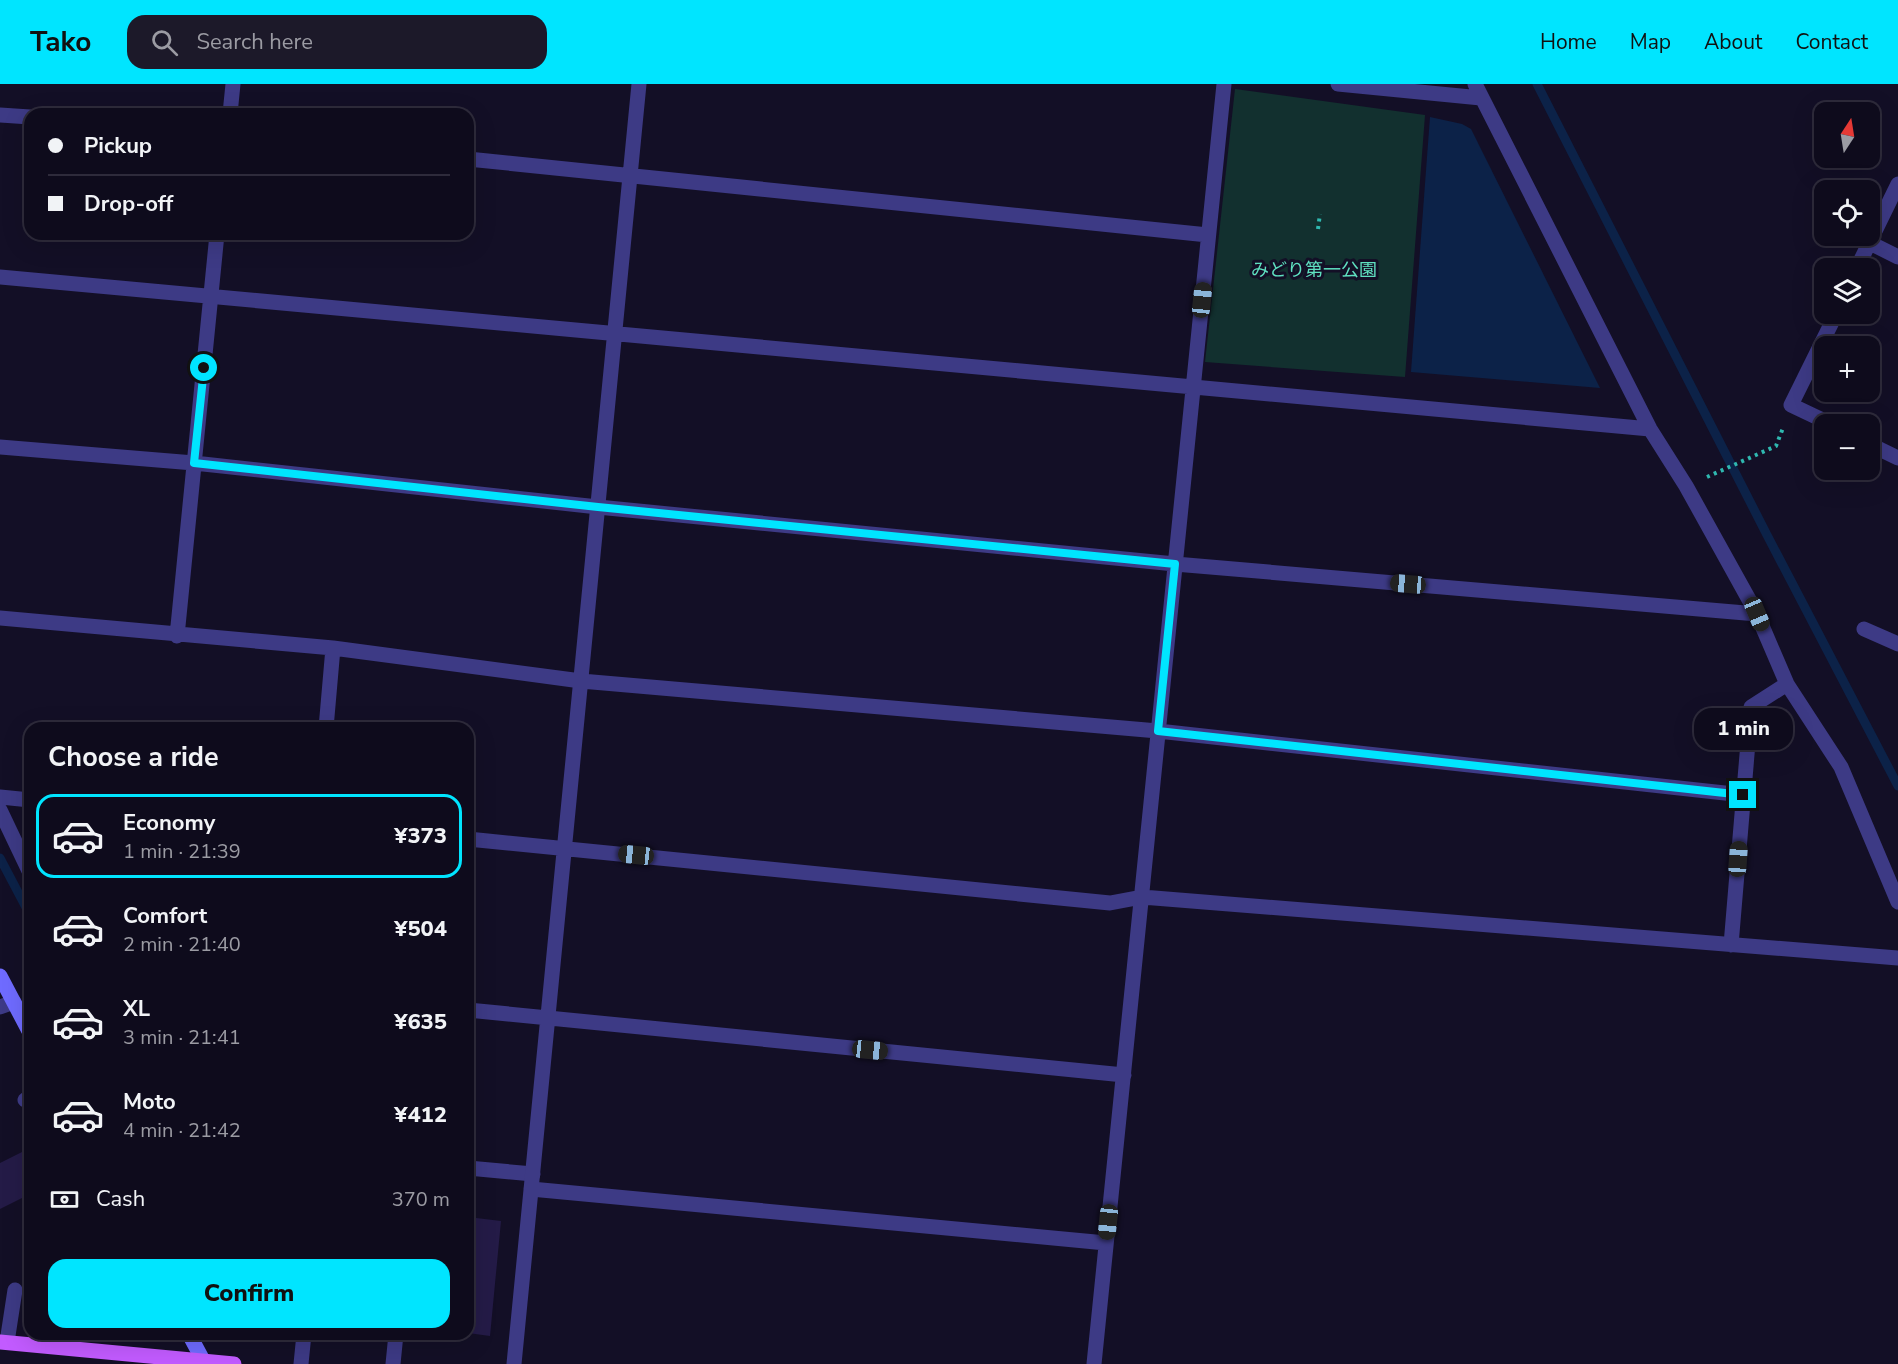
<!DOCTYPE html>
<meta charset="utf-8">
<style>
body{margin:0;font-family:"Nunito Sans","Noto Sans JP",sans-serif;background:#1c1929;color:#f1f3f6;height:100vh;display:flex;flex-direction:column;font-size:22px;white-space:nowrap}
*{box-sizing:border-box;margin:0}
p{font-size:20px;color:#9b9ba3}
.icon{flex:none;width:33px;height:33px;fill:none;stroke:currentColor;stroke-width:2;stroke-linecap:round;stroke-linejoin:round}
.map{position:relative;flex:1;overflow:hidden}
.side{position:absolute;left:24px;top:638px;width:450px;height:618px;display:flex;flex-direction:column;background:#0e0b1c;border-radius:18px;box-shadow:0 6px 24px #0002,0 0 0 2px #2e2b3b}
.side>*{flex:none}
.banner{position:absolute;left:24px;top:24px;width:450px;height:132px;border-radius:18px;box-shadow:0 6px 24px #0002,0 0 0 2px #2e2b3b;display:grid;align-content:center;height:132px;padding:0 24px;background:#0e0b1c}
.needle{width:39px;rotate:12deg}
.controls{position:absolute;left:1814px;top:18px;display:grid;gap:12px}
.controls a{display:grid;place-items:center;width:66px;height:66px;border-radius:12px;background:#0e0b1c;box-shadow:0 6px 24px #0002,0 0 0 2px #2e2b3b;font-size:30px}
.end{position:absolute;width:27px;height:27px;margin:-14px;border:8px solid #00e5ff;background:#111;box-shadow:0 0 0 3px #111}
.from{border-radius:50%}
.bubble{position:absolute;height:42px;border-radius:18px;background:#0e0b1c;box-shadow:0 6px 24px #0002,0 0 0 2px #2e2b3b;font-size:20px;font-weight:800;line-height:42px;text-align:center}
.car{position:absolute;width:18px;height:36px;margin:-18px -9px;border-radius:8px;box-shadow:0 0 4px 2px #0007;background:linear-gradient(#222 24%,#8ab4d8 0 40%,#222 0 76%,#8ab4d8 0 86%,#222 0)}
.banner b{display:flex;align-items:center;gap:21px;height:57px;font-size:22px}
.banner b+b{border-top:2px solid #2e2b3b}
.banner i{width:15px;height:15px;background:#f1f3f6}
ul{padding:0;list-style:none}
li{display:flex;align-items:center;gap:18px;height:84px;margin:0 12px 9px;padding:0 12px;border:3px solid transparent;border-radius:18px}
li div{flex:1}
li b{display:block;font-size:22px}
li em{font-style:normal;font-weight:800}
li.selected{border-color:#00e5ff}
li>.icon{width:54px;height:54px;stroke-width:1.5}
h2{padding:0 24px;font-size:27px;line-height:72px}
.pay{display:flex;align-items:center;gap:15px;height:66px;padding:0 24px;font-size:22px}
.pay p{margin-inline-start:auto}
.cta{display:flex;gap:12px;margin-top:auto;padding:12px 24px}
.cta a{flex:1;height:69px;border-radius:18px;background:#00e5ff;color:#111;font-size:24px;font-weight:800;line-height:69px;text-align:center}
header{display:flex;align-items:center;gap:36px;box-sizing:border-box;height:84px;padding:0 30px;background:#00e5ff;color:#111}
header strong{font-size:28px}
nav{display:flex;gap:33px;margin-inline-start:auto;font-size:21px}
.search{width:420px;height:54px;background:#1c1929;display:flex;align-items:center;gap:15px;box-sizing:border-box;padding:0 21px;border-radius:18px;color:#9b9ba3;font-size:22px}
.map>svg:first-child{display:block}
.green{fill:#12302f}
.water{fill:#0c2248}
.lines{fill:none;stroke-linecap:round;stroke-linejoin:round}
.stream{stroke:#0c2248;stroke-width:9}
.building{fill:#241b47}
.path{stroke:#2fb8b0;stroke-width:4;stroke-dasharray:3 4.5;stroke-linecap:butt}
.lane{stroke:#3d3a85;stroke-width:15}
.street{stroke:#3d3a85;stroke-width:15}
.secondary{stroke:#6f6bff;stroke-width:15}
.primary{stroke:#c25bff;stroke-width:15}
.route{stroke:#00e5ff;stroke-width:8}
.labels{text-anchor:middle;stroke-width:6;stroke-linejoin:round;paint-order:stroke}
.park-label{font-size:18px;fill:#5fe0c0;stroke:#130f26}
</style>
<header>
<strong>Tako</strong>
<div class="search"><svg class="icon" aria-label="search" viewBox="0 0 24 24"><circle cx="10" cy="10" r="6"/><path d="M15 15l6 6"/></svg>Search here</div>
<nav><a>Home</a><a>Map</a><a>About</a><a>Contact</a></nav>
</header>
<div class="map">
<svg width="1898" height="1280" viewBox="0 0 1898 1280">
<rect width="100%" height="100%" fill="#130f26"/>
<path class="green" d="M1235 5 1425 31 1405 293 1205 278Z"/>
<path class="water" d="M1430 33 1462 40 1471 45 1600 304 1411 288Z"/>
<g class="lines">
<path class="stream" d="M1537 0 1767 451 1898 702
M0 774 30 831"/>
</g>
<path class="building" d="M30 1064V1110L0 1125V1079Z
M468 1133 501 1137 490 1252 468 1249Z"/>
<g class="lines">
<path class="path" d="M1318 145 1320 130
M1707 393 1776 362 1783 344"/>
<path class="lane" d="M0 923 14 918
M25 1016 30 1013
M468 1084 533 1090
M7 1258 15 1206
M301 1280 304 1250
M393 1280 396 1250"/>
<path class="street" d="M1338 0 1481 14
M1475 0 1650 345 1686 402 1757 530 1787 600 1841 683 1898 818
M230 30 233 0
M0 31 30 33
M468 75 1208 151
M1870 159 1898 173
M1857 184 1898 100
M0 193 1650 345
M1831 340 1791 321 1836 230
M1869 360 1898 374
M0 363 194 379 598 423 1175 480 1757 530
M0 534 333 564 581 597 1158 647 1743 711
M1864 545 1898 560
M177 552 217 150
M326 644 333 564
M0 713 30 716
M0 726 30 789
M468 755 1110 819 1142 813 1898 874
M1731 861 1751 623 1787 600
M468 926 1124 991
M531 1105 1106 1159
M514 1280 639 0
M1094 1280 1224 0"/>
<path class="secondary" d="M0 892 30 949
M189 1250 205 1280"/>
<path class="primary" d="M0 1258 234 1280"/>
</g>
<g class="lines">
<path class="route" d="M204 284 194 379 598 423 1175 480 1158 647 1743 711"/>
</g>
<g class="labels">
<g class="park-label">
<text x="1314" y="192">みどり第一公園</text>
</g>
</g>
</svg>
<div class="controls">
<a><svg class="needle" viewBox="-14 -14 28 28"><path d="M0-13l5 13h-10z" fill="#e53935"/><path d="M0 13l5-13h-10z" fill="#9b9ba3"/></svg></a>
<a><svg class="icon" aria-label="locate" viewBox="0 0 24 24"><circle cx="12" cy="12" r="6"/><path d="M12 2v4M12 18v4M2 12h4M18 12h4"/></svg></a>
<a><svg class="icon" aria-label="layers" viewBox="0 0 24 24"><path d="M12 4l9 5-9 5-9-5zM3 14l9 5 9-5"/></svg></a>
<a>+</a>
<a>−</a>
</div>
<i class="end from" style="left:204px;top:284px"></i>
<i class="end" style="left:1743px;top:711px"></i>
<div class="bubble" style="left:1694px;top:624px;width:99px">1 min</div>
<i class="car" style="left:1202px;top:216px;rotate:6deg"></i>
<i class="car" style="left:1408px;top:500px;rotate:275deg"></i>
<i class="car" style="left:1757px;top:530px;rotate:157deg"></i>
<i class="car" style="left:636px;top:771px;rotate:276deg"></i>
<i class="car" style="left:1738px;top:775px;rotate:4deg"></i>
<i class="car" style="left:870px;top:966px;rotate:96deg"></i>
<i class="car" style="left:1108px;top:1138px;rotate:186deg"></i>
<div class="banner">
<b><i class="from"></i>Pickup</b>
<b><i></i>Drop-off</b>
</div>
<section class="side">
<h2>Choose a ride</h2>
<ul>
<li class="selected"><svg class="icon" aria-label="car" viewBox="0 0 24 24"><path d="M5 17H2v-5l4-1 3-4h7l3 4 3 1v5h-3M9 17h6M6 11h13"/><circle cx="7" cy="17" r="2"/><circle cx="17" cy="17" r="2"/></svg><div><b>Economy</b><p>1 min · 21:39</p></div><em>¥373</em></li>
<li><svg class="icon" aria-label="car" viewBox="0 0 24 24"><path d="M5 17H2v-5l4-1 3-4h7l3 4 3 1v5h-3M9 17h6M6 11h13"/><circle cx="7" cy="17" r="2"/><circle cx="17" cy="17" r="2"/></svg><div><b>Comfort</b><p>2 min · 21:40</p></div><em>¥504</em></li>
<li><svg class="icon" aria-label="car" viewBox="0 0 24 24"><path d="M5 17H2v-5l4-1 3-4h7l3 4 3 1v5h-3M9 17h6M6 11h13"/><circle cx="7" cy="17" r="2"/><circle cx="17" cy="17" r="2"/></svg><div><b>XL</b><p>3 min · 21:41</p></div><em>¥635</em></li>
<li><svg class="icon" aria-label="car" viewBox="0 0 24 24"><path d="M5 17H2v-5l4-1 3-4h7l3 4 3 1v5h-3M9 17h6M6 11h13"/><circle cx="7" cy="17" r="2"/><circle cx="17" cy="17" r="2"/></svg><div><b>Moto</b><p>4 min · 21:42</p></div><em>¥412</em></li>
</ul>
<div class="pay"><svg class="icon" aria-label="cash" viewBox="0 0 24 24"><path d="M3 7h18v10H3z"/><circle cx="12" cy="12" r="2"/></svg>Cash<p>370 m</p></div>
<div class="cta"><a>Confirm</a></div>
</section>
</div>
